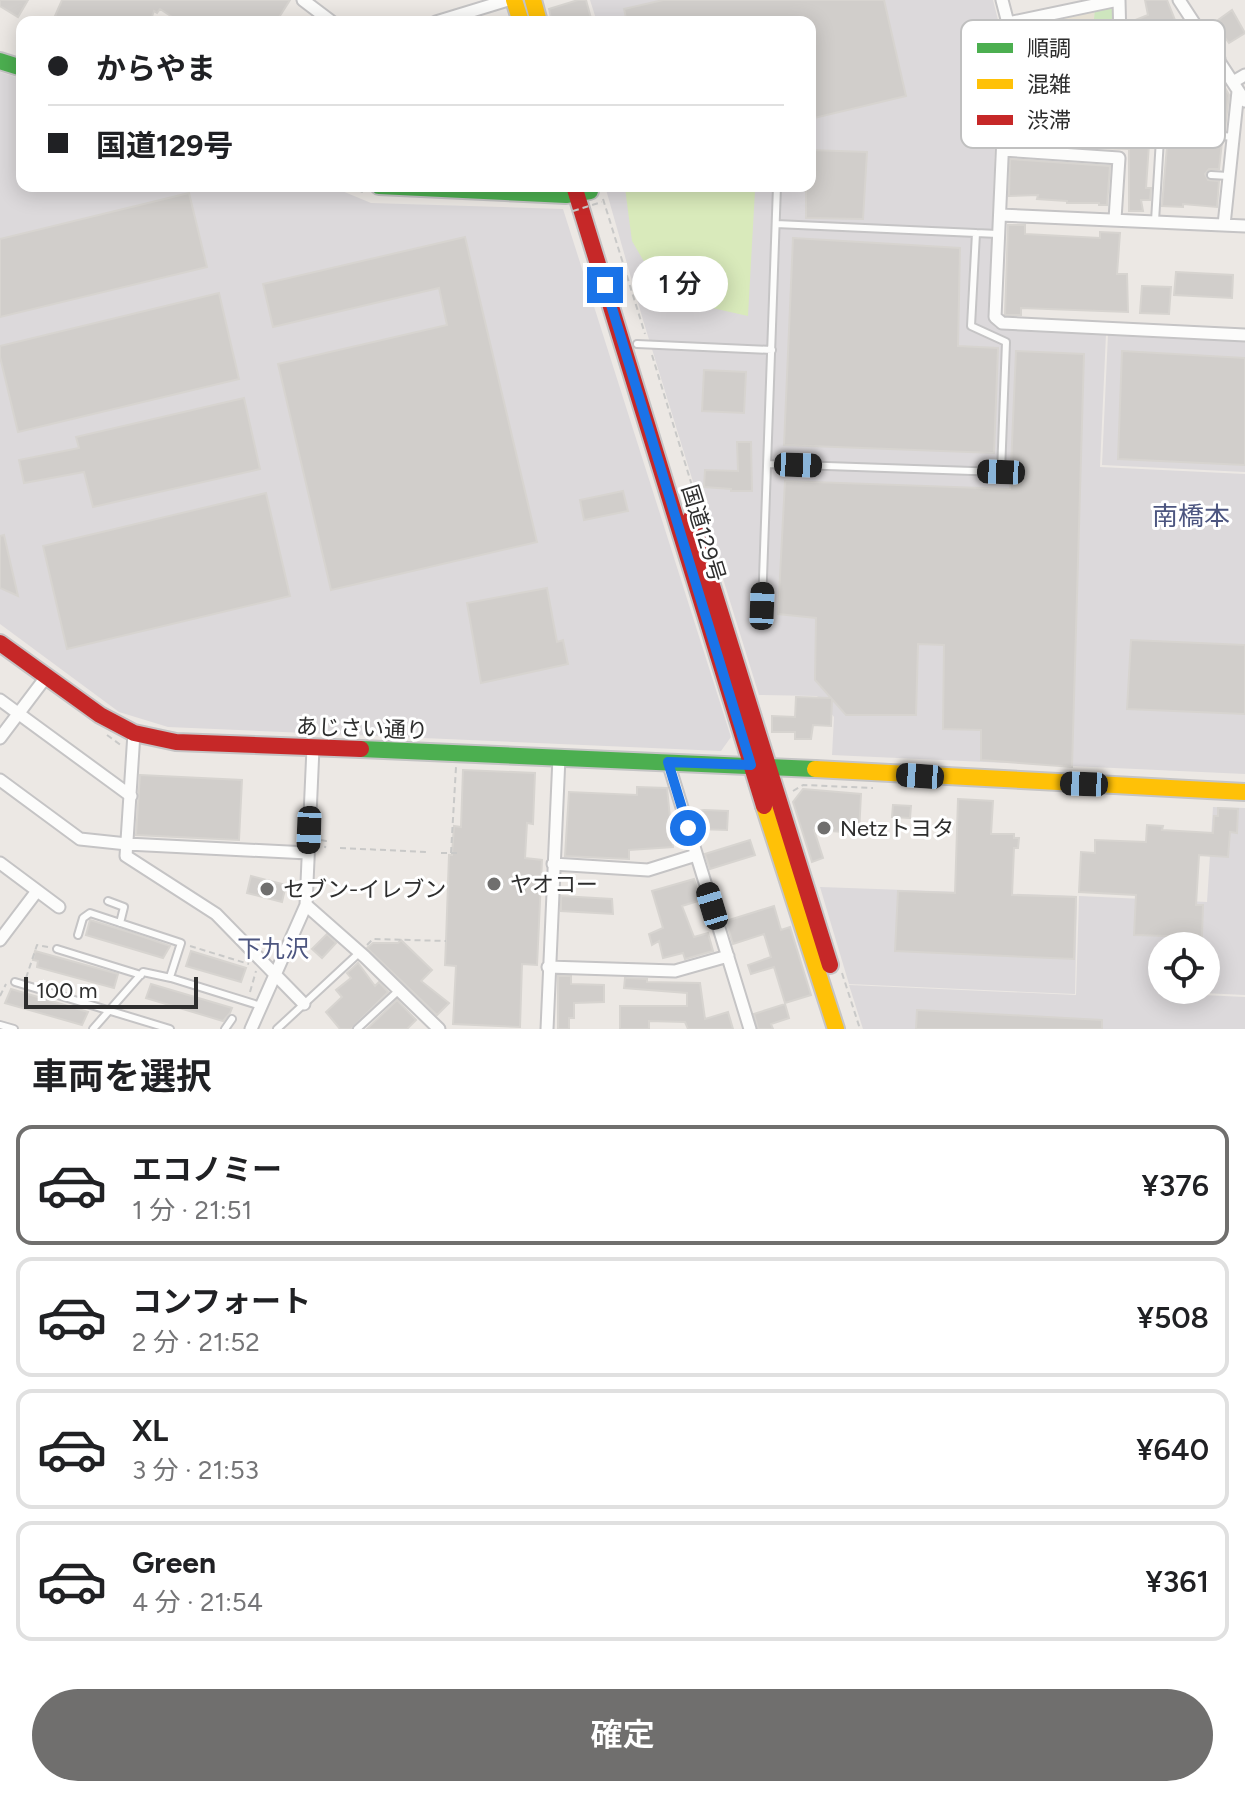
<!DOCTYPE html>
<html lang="ja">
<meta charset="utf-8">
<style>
body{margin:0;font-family:Figtree,"Noto Sans JP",sans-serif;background:#f6f6f6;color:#202124;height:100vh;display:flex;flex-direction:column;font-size:30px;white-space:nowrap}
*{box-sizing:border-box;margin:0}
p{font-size:26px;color:#757577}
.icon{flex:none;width:44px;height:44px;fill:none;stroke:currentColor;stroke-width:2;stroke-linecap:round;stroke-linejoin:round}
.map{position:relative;height:1029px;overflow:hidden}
.panel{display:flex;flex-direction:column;background:#fff;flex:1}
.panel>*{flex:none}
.hud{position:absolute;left:16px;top:16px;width:800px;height:176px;border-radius:16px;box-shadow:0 4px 20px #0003;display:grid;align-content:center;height:176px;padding:0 32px;background:#fff}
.fabs{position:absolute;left:1148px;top:932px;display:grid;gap:16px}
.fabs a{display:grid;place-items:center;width:72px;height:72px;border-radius:50%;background:#fff;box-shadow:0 4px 20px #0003;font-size:40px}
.scale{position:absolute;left:24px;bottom:20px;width:174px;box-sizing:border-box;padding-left:8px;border:4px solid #2e2e2e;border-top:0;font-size:22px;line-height:28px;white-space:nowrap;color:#2e2e2e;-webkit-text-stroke:6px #fff;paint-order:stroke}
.end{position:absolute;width:36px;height:36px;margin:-18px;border:10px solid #1a73e8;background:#fff;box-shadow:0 0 0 4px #fff}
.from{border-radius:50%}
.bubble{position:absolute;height:56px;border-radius:28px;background:#fff;box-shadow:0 4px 20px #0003;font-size:26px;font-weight:600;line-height:56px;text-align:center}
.car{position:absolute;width:24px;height:48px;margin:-24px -12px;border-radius:10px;box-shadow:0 0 6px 2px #0007;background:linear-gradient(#222 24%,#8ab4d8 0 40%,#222 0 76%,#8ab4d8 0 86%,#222 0)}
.hud b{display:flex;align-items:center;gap:28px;height:76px;font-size:30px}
.hud b+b{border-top:2px solid #e0e0e0}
.hud i{width:20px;height:20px;background:#202124}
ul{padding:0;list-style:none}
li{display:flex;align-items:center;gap:24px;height:120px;margin:0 16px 12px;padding:0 16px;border:4px solid #e0e0e0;border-radius:16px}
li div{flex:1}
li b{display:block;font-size:30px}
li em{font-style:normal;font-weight:600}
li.active{border-color:#706f6e}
li>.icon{width:72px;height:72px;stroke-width:1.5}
h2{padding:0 32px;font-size:36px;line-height:96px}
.cta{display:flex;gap:16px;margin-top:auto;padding:16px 32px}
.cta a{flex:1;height:92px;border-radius:48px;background:#706f6e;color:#fff;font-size:32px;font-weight:600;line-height:92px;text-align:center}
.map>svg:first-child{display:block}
.industrial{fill:#dcd9db}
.education{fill:#e6e0d3}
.green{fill:#cee6be}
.pitch{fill:#d9eabb}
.building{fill:#d1cecb;stroke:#d7d4d0;stroke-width:2}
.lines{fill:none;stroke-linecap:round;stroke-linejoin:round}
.lane-casing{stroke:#c5c4c5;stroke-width:10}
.street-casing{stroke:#c5c4c5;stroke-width:15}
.fast-casing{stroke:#c5c4c5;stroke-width:20}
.slow-casing{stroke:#c5c4c5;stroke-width:20}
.jam-casing{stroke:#c5c4c5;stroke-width:20}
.path{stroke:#c9c9c8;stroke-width:2;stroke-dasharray:6 4;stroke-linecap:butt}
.lane{stroke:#fcfcfb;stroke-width:6}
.street{stroke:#fcfcfb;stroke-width:11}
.fast{stroke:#4caf50;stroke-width:16}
.slow{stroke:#ffc107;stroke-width:16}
.jam{stroke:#c62828;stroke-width:16}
.path-bridge{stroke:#c9c9c8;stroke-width:2;stroke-dasharray:6 4;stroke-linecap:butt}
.route{stroke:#1a73e8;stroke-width:10}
.poi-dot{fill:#706f6e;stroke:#fff;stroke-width:3}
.labels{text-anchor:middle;stroke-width:6;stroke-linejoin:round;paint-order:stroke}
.street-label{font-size:22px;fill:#2e2e2e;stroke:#fff}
.poi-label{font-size:22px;fill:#2e2e2e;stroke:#fff;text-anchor:start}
.neighbourhood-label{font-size:24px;fill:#4d5680;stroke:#fff}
.quarter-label{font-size:26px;fill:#4d5680;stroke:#fff}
.key{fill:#fff;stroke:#c0c0c0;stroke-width:2}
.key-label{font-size:22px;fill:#2e2e2e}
</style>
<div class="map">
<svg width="1245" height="1029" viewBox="0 0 1245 1029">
<rect width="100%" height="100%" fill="#ece8e4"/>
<path class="industrial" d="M590 0H993L999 24 989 321 996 328 1106 334 1100 467 1245 474V774L832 755 834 717 817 696 759 695 643 320 605 186H810V22H597Z
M0 72 22 79V186H330L371 203 563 209 731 737 721 751 168 727 119 712 0 624Z
M1108 334 1245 341V472L1102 465Z
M1213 807 1245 808V995L1203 993V990H1206V946H1162V990H1201L1202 995 1245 997V1029H863L849 985 1076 995 1079 896 1207 902Z
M820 887 1077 896 1075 994 849 984Z"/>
<path class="education" d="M1095 10 1088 79 1036 77 1039 22Z"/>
<path class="green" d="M1113 4 1116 7 1119 87 1126 93 1136 92 1143 119H1129L1128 128 1084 126 1095 8Z"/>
<path class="pitch" d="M625 188 755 190 748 316 699 305 660 289 632 241Z"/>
<path class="building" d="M0 0H28L18 17 0 6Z
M62 0H290L276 22H180L160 9 157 13 154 11 150 22H70L55 16Z
M578 0H586L592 22H552L549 9Z
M663 0H884L906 96 810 119V22H627L624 9Z
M1145 0H1167L1183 40H1191L1199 57 1186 61 1178 41 1159 46 1167 67 1140 75 1141 77 1134 79 1129 76V67L1137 64 1128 37V23L1148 15Z
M1232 10 1245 33 1229 43 1214 23Z
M1056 23 1075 24 1073 79 1087 80 1085 97 1078 99 1084 118 1083 127 1132 130 1133 122 1146 123V118H1152L1144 95 1163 91 1189 78 1215 70 1229 95 1225 129H1211L1207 134 1210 140 1222 142 1219 169H1209L1205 174 1208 180 1219 181 1217 207 1183 204V207L1162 206 1167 146H1176L1180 141 1175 134 1148 132 1143 135V141L1149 144 1146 188H1151L1150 200H1141L1143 211H1129V149L1099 148V141H1079L1078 147 1066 146 1067 139 1047 138V141L1021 142 1022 118H1012L1013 107 1066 108 1071 104 1072 100 1067 96 1013 95 1014 79H1037L1039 33 1051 31V26H1056Z
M810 150 867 152 863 219 806 218V186H810Z
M1010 159 1110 166 1107 205H1099V203H1067V201L1037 199 1038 195 1009 196Z
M189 193 207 267 0 317V239Z
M1008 225H1025V234L1100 238V232L1120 233 1117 274H1127L1128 312 1021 308V315H1005Z
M465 237 537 542 331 590 278 364 447 325 439 288 273 327 263 284Z
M793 238 960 248 958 346 998 348 994 453 784 445Z
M1176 272 1233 275 1232 298 1174 295Z
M1142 286 1171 287 1169 314 1140 313Z
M219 293 239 379 18 432 0 357V346Z
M1016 351 1084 354 1072 767 981 760V730L943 729 944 645 918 644 916 715H846L832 699 831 726 813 725 811 739H795V732H772V716L795 717 796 697 831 698 815 680 816 618 778 614 785 481 1010 489Z
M1122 351 1245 358V465L1118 459Z
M704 370 746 372 744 413 702 411Z
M244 398 260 469 93 507 84 472 24 483 19 460 79 448 76 437Z
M737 442H751L752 491H731V489L704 487 705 470 738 471Z
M623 491 628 511 584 520 580 500Z
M266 493 290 596 67 649 43 546Z
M4 535 18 596 0 588V536Z
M547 588 557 642 563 640 568 664 481 683 467 603Z
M1131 640 1245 645V714L1127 709Z
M463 770 535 773 533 824 527 823 525 858 542 860 537 965 522 964 520 1027 453 1024 456 966 445 965 446 941 449 855H452L454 826 461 827Z
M140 775 242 780 239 840 136 835Z
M637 787 667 788 673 847 629 850V859L565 856 569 792 637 795Z
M803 789 861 794 859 833 814 830 823 858 812 862 793 802Z
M958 799 993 801 991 834H1014V838H1019L1018 848H1014L1012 895 1076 897 1074 959 895 951 898 891 955 893Z
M893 805 911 806 910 818 892 817Z
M1218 808 1238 809 1237 833 1230 832 1228 857 1199 855 1196 905H1203L1202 937 1134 935 1136 895 1079 892 1081 852 1095 853V840L1146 842 1147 825 1163 826 1162 830 1213 833 1214 816H1218Z
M704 810 728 811 727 830 697 829V811Z
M750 840 755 855 710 869 705 854Z
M251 876 286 885 282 902 247 893Z
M694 879 701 900 682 906 694 937 708 933 713 951 685 959 683 953 663 958 659 941 652 945 649 934 663 928 652 891Z
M561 896 612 899 613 914 561 911Z
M774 906 781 930 790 927 811 995 785 1003 774 967 751 974 748 965 771 957 764 934 733 944 726 921Z
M90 920 132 933 170 946 163 958 86 935Z
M327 934 336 943 322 958 312 949Z
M401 940 432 970 421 981 449 1003 437 1015 367 948 373 943H398Z
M35 951 118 974 114 988 37 967 38 961 33 960Z
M191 951 246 968 241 982 186 966Z
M358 963 375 986 379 982 388 992 351 1029H340L326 1012 342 997 336 990 351 978 347 973Z
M558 976H571V984L604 985V1002L574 1003V1018H569V1029H558Z
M625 978 647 979V982L700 983 705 1019 728 1012 733 1029H688L685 1022 649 1021V1029H620V1006H687V993L624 988Z
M151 984 232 1008 230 1013 223 1021 146 998Z
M11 989 88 1012 82 1025 5 1003Z
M397 1000 416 1020 407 1029H367Z
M785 1004 789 1018 771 1024 773 1029H758L754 1014Z
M917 1010 1102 1020V1029H916Z"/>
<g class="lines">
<g class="lane-casing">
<path id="lane" d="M1005 101 1066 102
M1213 135 1233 137
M1148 138 1174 140
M1211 175 1229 176
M1155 221 1160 139
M776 224 998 234
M637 344 772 350
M769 464 1001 472 1006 342 971 326 976 233
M762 606 777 186
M108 901 124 907 120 923
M78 935 83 918 90 913 181 943 170 977
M57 949 141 975
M15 982 170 1029
M0 1025 14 1029
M93 1029 143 972 171 978 261 1006
M225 1029 232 1019
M277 1029 359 953
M357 1029 398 991"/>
</g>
<g class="street-casing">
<path id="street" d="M303 0 332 22
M1002 0 1008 23 995 317 1002 323 1245 335
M1119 0 1121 80 1132 89 1219 59
M1179 0 1245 101
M436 22 508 0
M1008 23 1118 0
M1233 82 1245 75
M1003 150 1119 158 1115 219
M1000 215 1245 226
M1224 225 1238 91
M0 700 131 796
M134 733 126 856 216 914 304 1004
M0 738 46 677
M668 762 750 1029
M0 780 80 839 127 844 308 853
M0 863 59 907
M553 864 648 870 696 855
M306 905 365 957 439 1029
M0 940 37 891
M548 967 675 971 728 956
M251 1029 306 905 313 748
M547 1029 559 757"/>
</g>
<g class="fast-casing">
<path id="fast" d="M0 61 22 68
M379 186 566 195 590 191
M361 749 815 769"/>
</g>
<g class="slow-casing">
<path id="slow" d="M514 0 521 22
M533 0 539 22
M815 769 1245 792
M764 806 836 1029"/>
</g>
<g class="jam-casing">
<path id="jam" d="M574 186 764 806
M691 518 830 965
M0 643 100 715 134 733 176 742 361 749"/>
</g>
<path class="path" d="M415 22 425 19
M348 186 365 193
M603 199 645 334
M652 355 697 502
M107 735 122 746
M793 791 803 785 873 788
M321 840 326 841 325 848
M340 848 428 852
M441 853H460
M451 853 456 767
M367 945 373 939 446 941
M190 946 249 964
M842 973 860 1029
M26 978 37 945 48 947
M250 992 256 971
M0 996 6 984"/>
<use href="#lane" class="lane"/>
<use href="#street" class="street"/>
<use href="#fast" class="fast"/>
<use href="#slow" class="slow"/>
<use href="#jam" class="jam"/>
<path class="path-bridge" d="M573 211 602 202"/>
</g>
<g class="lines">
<path class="route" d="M605 285 751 765 668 762 688 828"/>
</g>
<g class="poi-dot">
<circle cx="824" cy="828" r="8"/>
<circle cx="494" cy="884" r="8"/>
<circle cx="267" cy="889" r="8"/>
</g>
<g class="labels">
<g class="street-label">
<text transform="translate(704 533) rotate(73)" y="8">国道129号</text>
<text transform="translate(362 728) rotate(2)" y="8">あじさい通り</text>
</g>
<g class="poi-label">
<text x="840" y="836">Netzトヨタ</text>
<text x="510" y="892">ヤオコー</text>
<text x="283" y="897">セブン-イレブン</text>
</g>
<g class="neighbourhood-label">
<text x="273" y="957">下九沢</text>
</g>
<g class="quarter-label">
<text x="1191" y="525">南橋本</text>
</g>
</g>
<rect x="961" y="20" width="264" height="128" rx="12" class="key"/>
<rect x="977" y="43" width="36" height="10" fill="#4caf50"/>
<rect x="977" y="79" width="36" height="10" fill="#ffc107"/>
<rect x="977" y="115" width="36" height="10" fill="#c62828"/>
<g class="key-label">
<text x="1027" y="56">順調</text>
<text x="1027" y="92">混雑</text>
<text x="1027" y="128">渋滞</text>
</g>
</svg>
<div class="fabs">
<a><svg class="icon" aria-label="locate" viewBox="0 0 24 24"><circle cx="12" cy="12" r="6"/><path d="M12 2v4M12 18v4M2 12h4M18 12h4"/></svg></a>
</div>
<div class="scale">100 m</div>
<i class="end from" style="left:688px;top:828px"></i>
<i class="end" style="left:605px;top:285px"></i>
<div class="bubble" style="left:632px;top:256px;width:96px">1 分</div>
<i class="car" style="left:798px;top:465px;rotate:92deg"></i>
<i class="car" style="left:1001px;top:472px;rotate:272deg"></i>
<i class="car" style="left:762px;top:606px;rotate:2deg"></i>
<i class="car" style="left:920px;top:776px;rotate:274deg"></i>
<i class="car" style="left:1084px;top:784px;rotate:272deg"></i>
<i class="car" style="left:309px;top:830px;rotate:182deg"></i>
<i class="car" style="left:712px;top:906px;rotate:343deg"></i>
<div class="hud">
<b><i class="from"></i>からやま</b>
<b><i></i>国道129号</b>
</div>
</div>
<section class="panel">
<h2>車両を選択</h2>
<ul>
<li class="active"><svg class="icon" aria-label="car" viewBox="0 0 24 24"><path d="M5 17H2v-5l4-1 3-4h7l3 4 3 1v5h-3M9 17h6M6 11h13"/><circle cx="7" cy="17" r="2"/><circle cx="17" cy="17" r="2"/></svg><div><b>エコノミー</b><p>1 分 · 21:51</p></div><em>¥376</em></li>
<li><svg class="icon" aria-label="car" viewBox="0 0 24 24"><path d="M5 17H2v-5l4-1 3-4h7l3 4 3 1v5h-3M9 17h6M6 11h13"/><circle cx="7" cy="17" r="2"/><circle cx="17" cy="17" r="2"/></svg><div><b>コンフォート</b><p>2 分 · 21:52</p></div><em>¥508</em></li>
<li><svg class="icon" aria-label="car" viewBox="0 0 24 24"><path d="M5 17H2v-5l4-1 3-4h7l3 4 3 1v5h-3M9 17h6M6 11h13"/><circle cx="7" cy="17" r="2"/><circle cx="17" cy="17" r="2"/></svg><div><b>XL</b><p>3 分 · 21:53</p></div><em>¥640</em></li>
<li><svg class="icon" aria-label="car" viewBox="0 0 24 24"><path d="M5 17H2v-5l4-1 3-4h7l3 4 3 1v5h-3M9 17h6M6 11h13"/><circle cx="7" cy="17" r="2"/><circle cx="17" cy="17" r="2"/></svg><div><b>Green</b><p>4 分 · 21:54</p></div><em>¥361</em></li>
</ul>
<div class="cta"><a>確定</a></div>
</section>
